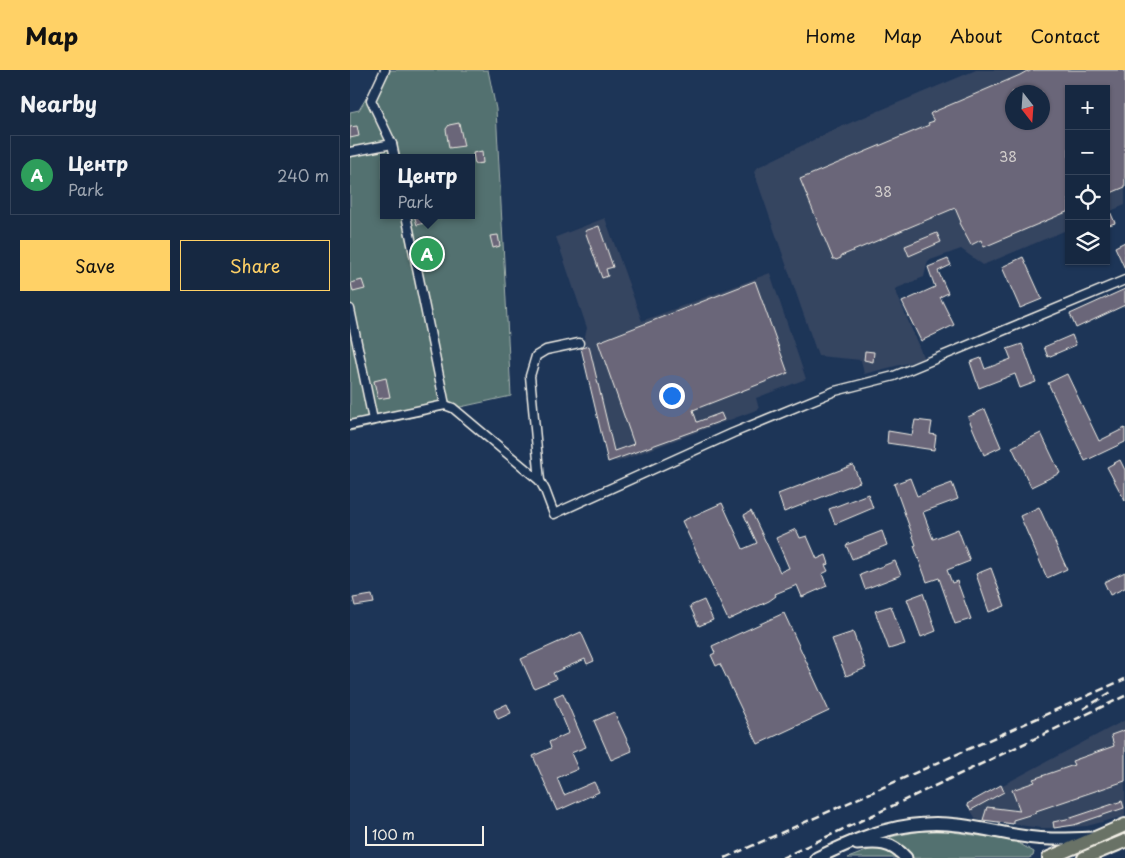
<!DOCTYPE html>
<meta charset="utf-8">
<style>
body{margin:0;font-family:"Playpen Sans",sans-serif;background:#23344c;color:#f1f3f6}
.controls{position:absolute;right:15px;top:15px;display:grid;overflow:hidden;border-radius:0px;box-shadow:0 1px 4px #0004}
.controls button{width:45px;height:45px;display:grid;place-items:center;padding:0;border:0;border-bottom:1px solid #35445a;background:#162841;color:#f1f3f6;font:25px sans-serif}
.compass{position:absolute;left:655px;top:15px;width:45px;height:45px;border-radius:50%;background:#162841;box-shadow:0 1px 4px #0004;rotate:163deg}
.scale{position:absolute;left:15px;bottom:12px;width:119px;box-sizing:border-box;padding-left:5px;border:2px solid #f4f1e8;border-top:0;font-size:14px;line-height:18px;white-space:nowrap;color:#f4f1e8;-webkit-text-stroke:4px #1d3557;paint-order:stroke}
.you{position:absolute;left:321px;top:325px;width:18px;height:18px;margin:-12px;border:4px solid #fff;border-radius:50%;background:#1a73e8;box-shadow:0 0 0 8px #1a73e833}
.badge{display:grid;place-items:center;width:32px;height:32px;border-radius:50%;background:#ffd166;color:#fff;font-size:16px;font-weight:700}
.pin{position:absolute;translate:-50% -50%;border:2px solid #fff;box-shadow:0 1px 5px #0006}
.popup{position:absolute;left:30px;top:84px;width:95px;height:65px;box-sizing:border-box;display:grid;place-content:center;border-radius:0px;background:#162841;filter:drop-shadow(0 1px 4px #0005);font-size:16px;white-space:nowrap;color:#9ea6b1}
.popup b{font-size:19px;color:#f1f3f6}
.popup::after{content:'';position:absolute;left:50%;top:100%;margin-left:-10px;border:10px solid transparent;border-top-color:#162841}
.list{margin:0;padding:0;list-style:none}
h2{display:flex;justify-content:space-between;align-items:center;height:65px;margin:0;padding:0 20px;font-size:21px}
h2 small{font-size:16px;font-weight:400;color:#9ea6b1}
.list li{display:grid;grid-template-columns:32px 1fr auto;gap:15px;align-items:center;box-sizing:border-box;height:80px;margin:0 10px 10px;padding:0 10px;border:1px solid #35445a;border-radius:0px}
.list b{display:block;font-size:19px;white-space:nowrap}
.list p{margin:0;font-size:16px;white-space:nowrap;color:#9ea6b1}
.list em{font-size:16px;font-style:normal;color:#9ea6b1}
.actions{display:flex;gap:10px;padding:15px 20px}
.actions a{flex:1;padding:11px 0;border:1px solid #ffd166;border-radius:0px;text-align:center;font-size:18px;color:#ffd166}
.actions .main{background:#ffd166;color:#111}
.icon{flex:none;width:28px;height:28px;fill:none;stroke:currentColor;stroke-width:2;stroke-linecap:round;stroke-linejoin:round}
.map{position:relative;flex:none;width:775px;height:788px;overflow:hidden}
header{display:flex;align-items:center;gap:30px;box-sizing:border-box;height:70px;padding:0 25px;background:#ffd166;color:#111}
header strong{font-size:24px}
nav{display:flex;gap:28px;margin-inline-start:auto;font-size:18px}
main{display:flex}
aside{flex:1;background:#162841}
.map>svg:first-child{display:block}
.built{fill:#344461;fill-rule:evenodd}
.green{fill:#527170;stroke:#a3b1ac;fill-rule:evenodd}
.building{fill:#6b6679;stroke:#f4f1e8;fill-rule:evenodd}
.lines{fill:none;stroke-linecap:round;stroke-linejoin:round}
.minor-casing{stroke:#f4f1e8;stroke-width:11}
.secondary-casing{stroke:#f4f1e8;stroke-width:15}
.trunk-casing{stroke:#f4f1e8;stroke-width:16}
.minor{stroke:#1d3557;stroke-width:8}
.secondary{stroke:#1d3557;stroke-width:11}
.trunk{stroke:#697266;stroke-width:12}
.rail{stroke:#f4f1e8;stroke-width:2.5;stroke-dasharray:8 4;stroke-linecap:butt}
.labels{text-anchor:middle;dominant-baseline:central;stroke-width:4;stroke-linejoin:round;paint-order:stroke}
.number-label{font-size:14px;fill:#d2cecc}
</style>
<header>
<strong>Map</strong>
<nav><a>Home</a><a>Map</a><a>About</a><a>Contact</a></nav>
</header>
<main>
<aside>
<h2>Nearby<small></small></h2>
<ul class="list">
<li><span class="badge" style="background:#2e9e5b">A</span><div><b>Центр</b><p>Park</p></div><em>240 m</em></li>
</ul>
<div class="actions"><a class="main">Save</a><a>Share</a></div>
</aside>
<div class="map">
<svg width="775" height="788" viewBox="0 0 775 788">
<rect width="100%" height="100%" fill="#1d3557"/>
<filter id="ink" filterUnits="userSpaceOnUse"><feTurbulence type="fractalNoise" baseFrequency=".02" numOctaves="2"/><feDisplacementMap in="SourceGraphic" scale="10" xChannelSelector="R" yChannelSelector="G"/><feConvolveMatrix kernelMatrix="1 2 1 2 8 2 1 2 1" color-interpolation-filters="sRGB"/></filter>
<g filter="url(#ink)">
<g class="built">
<path d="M626 0H775V135L756 143V19H719V159L633 195 611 179 578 191 574 207 545 219 574 289 514 304 511 290 468 286 404 102 408 97 488 58ZM662 22H692V52H662Z"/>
<polygon points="255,148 292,251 420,203 456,309 406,328 409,339 267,392 257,388 234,270 237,258 206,167"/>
<polygon points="775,650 775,746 737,756 704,758 691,758 626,749 617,734"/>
</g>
<g class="green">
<path d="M33 0H138L146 39 161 326 0 361V42L9 40ZM33 88H121V145H33Z"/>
<polygon points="571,761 596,761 665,771 684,782 683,786 679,788 563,788 552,775 540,767"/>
<path d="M524 778C533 778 540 780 546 788H498Z"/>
</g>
<g class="building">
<path d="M682 0H775V117L756 125V19H719V141L634 177 631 170 621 175 609 153 611 152 605 138 491 186V188L486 190 485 189H483L450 109 579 55 578 53 584 51 580 44 581 43 670 5 677 1 678 2ZM662 22H692V52H662Z"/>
<polygon points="109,53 114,76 99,78 96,59 99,55"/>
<polygon points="7,56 9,66 0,68 0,57"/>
<polygon points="132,81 133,93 125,94 123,83"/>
<polygon points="756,132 765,153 756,156"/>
<polygon points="64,145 76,145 78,152 67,155"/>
<polygon points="249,156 263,197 256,199 258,206 252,208 235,161"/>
<polygon points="587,163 591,172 559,186 555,176"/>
<polygon points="148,165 150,176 143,178 140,166"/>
<polygon points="775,172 775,199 765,177"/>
<polygon points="84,184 87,193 76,196 73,187"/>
<polygon points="673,187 692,229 670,238 652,197"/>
<polygon points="598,189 601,195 588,201 598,223 590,227 604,255 571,271 552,232 585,217 578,197"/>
<polygon points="12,210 15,219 3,222 1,213"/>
<polygon points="405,211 438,303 343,340 347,352 371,343 374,350 258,392 231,278 239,276 264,381 284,374 248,272"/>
<polygon points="775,219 775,235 726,258 720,244"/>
<polygon points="722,265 726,275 698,287 694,277"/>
<polygon points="672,274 686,312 670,318 665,304 629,318 620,292 631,288 635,299 661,289 657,279"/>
<polygon points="515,281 524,282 523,292 514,290"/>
<polygon points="717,304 749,371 775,358 775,372 735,391 698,313"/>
<polygon points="36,308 40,327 28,329 24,311"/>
<polygon points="635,339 651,377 634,385 618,347"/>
<polygon points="565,350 582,352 580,364 586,365 584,380 537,373 538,361 562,365"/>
<polygon points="691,363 710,403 681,417 662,377"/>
<polygon points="770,390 775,400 775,431 757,397"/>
<polygon points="503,395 510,412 434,442 428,424"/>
<polygon points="560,408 567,426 602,413 608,429 573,442 583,469 608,459 620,491 597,500 602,513 607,511 621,549 605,554 589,508 577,512 564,476 566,475 544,414"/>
<polygon points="518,424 523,438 485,454 479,439"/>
<polygon points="372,433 393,479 407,473 394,445 401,441 430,502 439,498 426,468 446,459 450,468 457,466 467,489 476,485 479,494 475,495 478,501 472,504 477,516 452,527 447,515 425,524 426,526 419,531 378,550 332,451"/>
<polygon points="689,437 717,499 697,508 670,446"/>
<polygon points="532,461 537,475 502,489 496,475"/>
<polygon points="545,491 551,505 515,519 510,505"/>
<polygon points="641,498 655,536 639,542 626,504"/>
<polygon points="775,502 775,518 760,525 754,512"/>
<polygon points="573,523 586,561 571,567 557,529"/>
<polygon points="22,525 24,533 5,536 3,528"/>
<polygon points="354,530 363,550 349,556 340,536"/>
<polygon points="541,536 555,574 539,579 525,541"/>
<polygon points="434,543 479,641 408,674 370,594 366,596 361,585 365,583 362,576"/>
<polygon points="231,562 244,591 237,594 235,589 203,603 206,609 184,618 171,589"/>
<polygon points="503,562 516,598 496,606 482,569"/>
<polygon points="213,623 236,677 221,683 228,699 207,708 214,725 244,712 249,722 207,741 183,686 201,678 199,672 219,663 204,627"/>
<polygon points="157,634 161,643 148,649 144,640"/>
<polygon points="264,642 282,681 261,690 244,651"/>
<polygon points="775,660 775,711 686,741 686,743 663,750 663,754 633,750 637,737 670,741 662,720 685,712 683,709 724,695 722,691 764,676 761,665"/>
<polygon points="651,715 654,722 621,740 617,734"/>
<polygon points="772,731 774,738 724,755 704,758 703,752 721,748"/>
</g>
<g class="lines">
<defs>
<g id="minor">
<polyline points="35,0 21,30 42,74 45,88"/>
<polyline points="0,82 42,74"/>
<polyline points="56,145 95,335"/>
<polyline points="0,239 23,350"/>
<polyline points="0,355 95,335 103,338 190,411 195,420 204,444 383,363 485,321 544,306 775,210"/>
<polyline points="190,411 180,306 186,286 196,280 229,273"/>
</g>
<g id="secondary">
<path d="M507 774C527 772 541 771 556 788"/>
<path d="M467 788C502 771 536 756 575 754 610 751 650 764 685 768 704 770 723 769 742 768"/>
</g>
<g id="trunk">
<polyline points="699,788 775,755"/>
<polyline points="734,788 775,771"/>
</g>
</defs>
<use href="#minor" class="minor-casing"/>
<use href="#secondary" class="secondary-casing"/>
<use href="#trunk" class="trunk-casing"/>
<use href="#minor" class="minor"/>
<use href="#secondary" class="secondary"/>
<use href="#trunk" class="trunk"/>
<g class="rail">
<polyline points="733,639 763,621"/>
<polyline points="375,788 775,609"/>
<polyline points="432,788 775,626"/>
</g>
</g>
</g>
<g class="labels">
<g class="number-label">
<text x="658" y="86">38</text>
<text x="533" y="121">38</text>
</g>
</g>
</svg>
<div class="controls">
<button>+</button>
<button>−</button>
<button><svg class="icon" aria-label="locate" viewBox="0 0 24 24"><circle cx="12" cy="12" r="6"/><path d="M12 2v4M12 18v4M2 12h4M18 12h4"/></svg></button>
<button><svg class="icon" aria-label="layers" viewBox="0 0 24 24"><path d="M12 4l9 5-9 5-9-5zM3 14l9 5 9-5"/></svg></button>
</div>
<svg class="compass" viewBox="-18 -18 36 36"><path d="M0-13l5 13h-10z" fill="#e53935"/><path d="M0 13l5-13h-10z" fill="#9ea6b1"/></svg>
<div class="scale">100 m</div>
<div class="you"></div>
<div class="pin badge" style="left:77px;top:184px;background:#2e9e5b">A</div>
<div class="popup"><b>Центр</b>Park</div>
</div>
</main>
